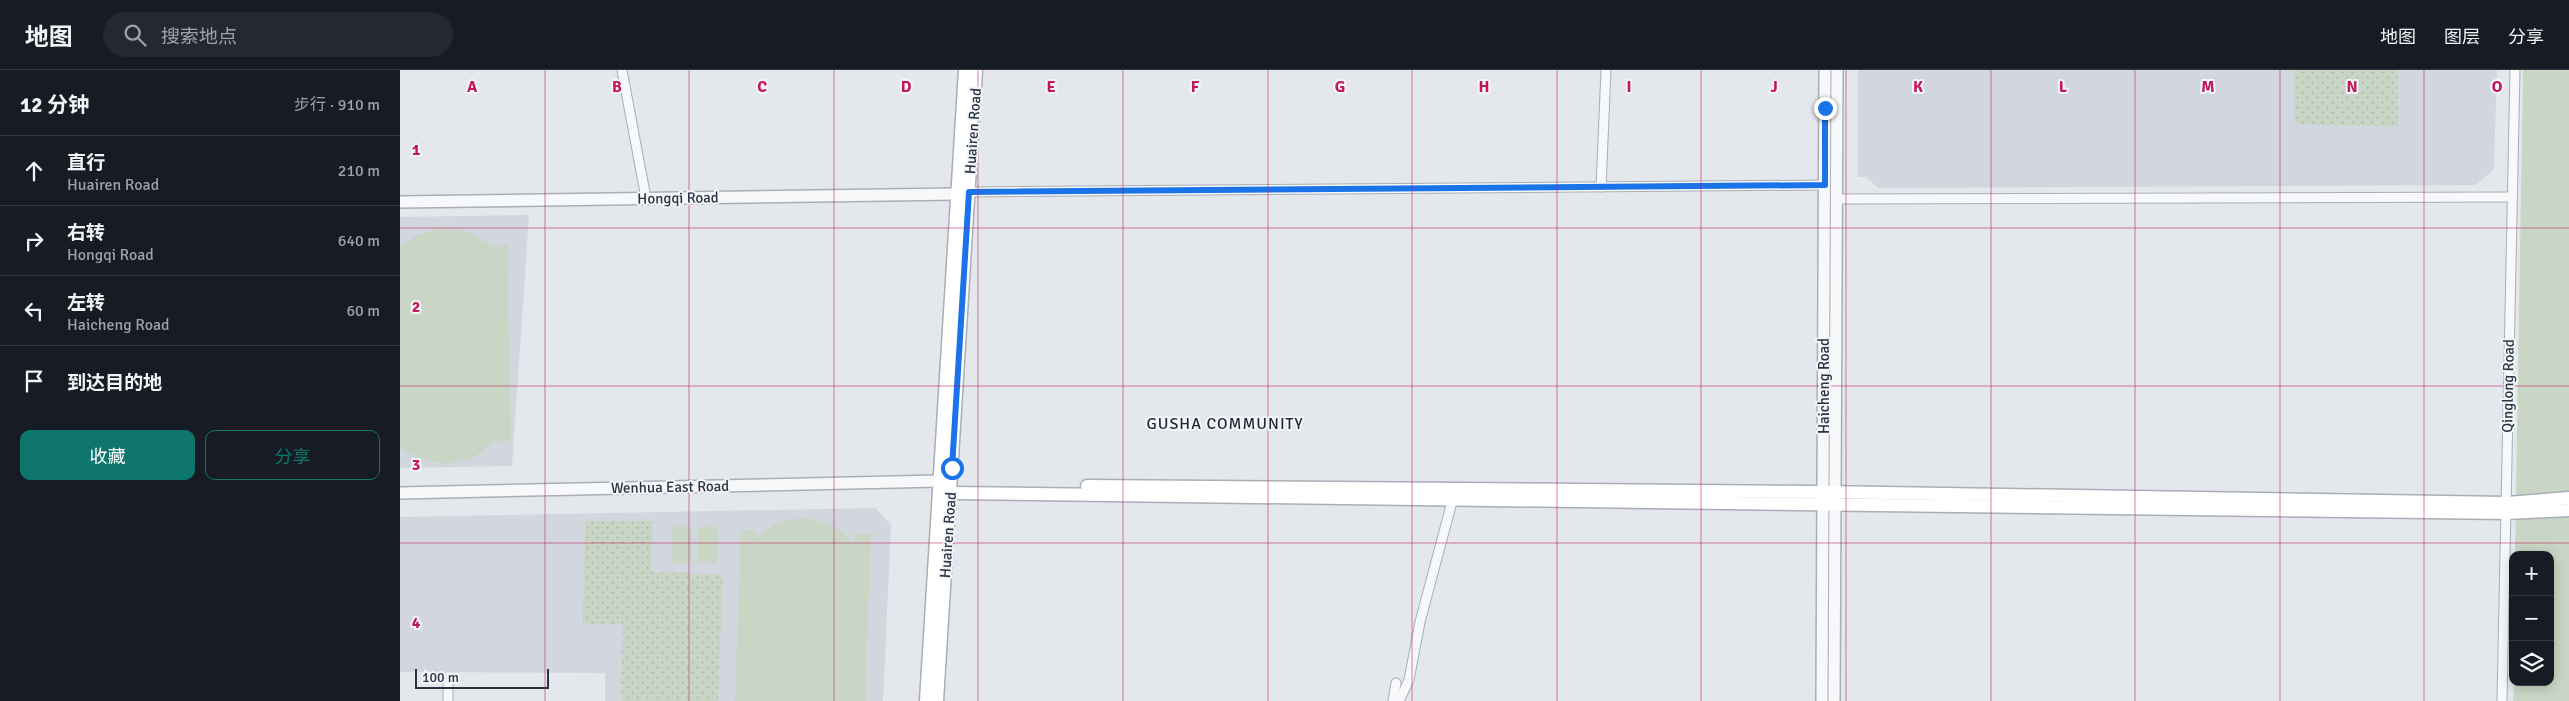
<!DOCTYPE html>
<html lang="zh">
<meta charset="utf-8">
<style>
body{margin:0;font-family:Signika,"Noto Sans SC",sans-serif;background:#242831;color:#f1f3f6}
.controls{position:absolute;right:15px;bottom:15px;display:grid;overflow:hidden;border-radius:10px;box-shadow:0 2px 12px #0003}
.controls button{width:45px;height:45px;display:grid;place-items:center;padding:0;border:0;border-bottom:1px solid #363941;background:#171b24;color:#f1f3f6;font:25px sans-serif}
.scale{position:absolute;left:15px;bottom:12px;width:134px;box-sizing:border-box;padding-left:5px;border:2px solid #2b3445;border-top:0;font-size:14px;line-height:18px;white-space:nowrap;color:#2b3445;-webkit-text-stroke:4px #f4f6f9;paint-order:stroke}
.stop{position:absolute;width:15px;height:15px;margin:-11px;border:4px solid #1a73e8;border-radius:50%;background:#fff}
.stop.end{background:#1a73e8;border-color:#fff;box-shadow:0 1px 5px #0008}
.list{margin:0;padding:0;list-style:none}
h2{display:flex;justify-content:space-between;align-items:center;height:65px;margin:0;padding:0 20px;font-size:21px}
h2 small{font-size:16px;font-weight:400;color:#9ea1a6}
.list li{display:grid;grid-template-columns:32px 1fr auto;gap:15px;align-items:center;box-sizing:border-box;height:70px;padding:0 20px;border-top:1px solid #363941}
.list b{display:block;font-size:19px;white-space:nowrap}
.list p{margin:0;font-size:16px;white-space:nowrap;color:#9ea1a6}
.list em{font-size:16px;font-style:normal;color:#9ea1a6}
.actions{display:flex;gap:10px;padding:15px 20px}
.actions a{flex:1;padding:11px 0;border:1px solid #0f766e;border-radius:10px;text-align:center;font-size:18px;color:#0f766e}
.actions .main{background:#0f766e;color:#fff}
.icon{flex:none;width:28px;height:28px;fill:none;stroke:currentColor;stroke-width:2;stroke-linecap:round;stroke-linejoin:round}
.map{position:relative;flex:none;width:2169px;height:631px;overflow:hidden}
header{display:flex;align-items:center;gap:30px;box-sizing:border-box;height:70px;padding:0 25px;background:#171b24;border-bottom:1px solid #363941}
header strong{font-size:24px}
nav{display:flex;gap:28px;margin-inline-start:auto;font-size:18px}
.search{width:350px;height:45px;background:#242831;display:flex;align-items:center;gap:12px;box-sizing:border-box;padding:0 18px;border-radius:28px;color:#9ea1a6;font-size:19px}
main{display:flex}
aside{flex:1;background:#171b24}
.map>svg:first-child{display:block}
.built{fill:#d2d6de}
.grass{fill:url(#grass-dots)}
.park{fill:#c9d6c5}
.lines{fill:none;stroke-linecap:round;stroke-linejoin:round}
.minor-casing{stroke:#a9aeb7;stroke-width:11}
.tertiary-casing{stroke:#a9aeb7;stroke-width:14}
.secondary-casing{stroke:#a9aeb7;stroke-width:15}
.minor{stroke:#f7f8fa;stroke-width:9}
.tertiary{stroke:#f7f8fa;stroke-width:11}
.secondary{stroke:#fff;stroke-width:12}
.route{stroke:#1a73e8;stroke-width:6}
.grid{fill:none;stroke:#c2185b;stroke-width:1;stroke-opacity:0.55}
.labels{text-anchor:middle;dominant-baseline:central;stroke-width:4;stroke-linejoin:round;paint-order:stroke}
.street-label{font-size:15px;fill:#2b3445;stroke:#f4f6f9}
.neighbourhood-label{font-size:16px;letter-spacing:1px;fill:#1d2536;stroke:#f4f6f9}
.grid-label{font-size:16px;text-anchor:middle;font-weight:bold;fill:#c2185b;stroke:#f4f6f9;stroke-width:4;stroke-linejoin:round;paint-order:stroke}
</style>
<header>
<strong>地图</strong>
<div class="search"><svg class="icon" aria-label="search" viewBox="0 0 24 24"><circle cx="10" cy="10" r="6"/><path d="M15 15l6 6"/></svg>搜索地点</div>
<nav><a>地图</a><a>图层</a><a>分享</a></nav>
</header>
<main>
<aside>
<h2>12 分钟<small>步行 · 910 m</small></h2>
<ul class="list">
<li><svg class="icon" aria-label="ahead" viewBox="0 0 24 24"><path d="M12 20V5M6 11l6-6 6 6"/></svg><div><b>直行</b><p>Huairen Road</p></div><em>210 m</em></li>
<li><svg class="icon" aria-label="right" viewBox="0 0 24 24"><path d="M7 20v-9h11M14 6l5 5-5 5"/></svg><div><b>右转</b><p>Hongqi Road</p></div><em>640 m</em></li>
<li><svg class="icon" aria-label="left" viewBox="0 0 24 24"><path d="M17 20v-9H6M10 6l-5 5 5 5"/></svg><div><b>左转</b><p>Haicheng Road</p></div><em>60 m</em></li>
<li><svg class="icon" aria-label="arrive" viewBox="0 0 24 24"><path d="M6 21V4h12l-3 4 3 4H6"/></svg><div><b>到达目的地</b></div></li>
</ul>
<div class="actions"><a class="main">收藏</a><a>分享</a></div>
</aside>
<div class="map">
<svg width="2169" height="631" viewBox="0 0 2169 631">
<defs>
<pattern id="grass-dots" width="8" height="8" patternUnits="userSpaceOnUse" patternTransform="scale(1.25)"><rect width="8" height="8" fill="#c9d6c5"/><path d="M2 2h.1M6 6h.1" fill="none" stroke="#adb8ab" stroke-width="1.8" stroke-linecap="round"/></pattern>
</defs>
<rect width="100%" height="100%" fill="#e4e7ec"/>
<g class="built">
<polygon points="1458,0 2097,0 2094,95 2093,100 2076,115 1478,118 1466,107 1458,107"/>
<polygon points="129,145 112,396 0,398 0,147"/>
<polygon points="476,438 491,455 483,631 205,631 205,603 0,602 0,447"/>
</g>
<g class="grass">
<polygon points="1896,0 1998,0 1998,57 1895,54 1894,4"/>
<polygon points="185,451 252,451 251,502 323,504 318,631 221,631 223,554 183,554"/>
</g>
<g class="park">
<polygon points="2123,0 2169,0 2169,631 2113,631 2114,612 2150,612 2150,485 2115,485"/>
<path d="M42 158C62 158 78 164 93 178V175H107L111 371H94L73 388 47 394 20 390 0 378V177L17 165Z"/>
<path d="M407 448 434 456 455 473V464H471L465 631H335L341 460H356V469C370 455 386 448 407 448Z"/>
<polygon points="272,457 292,457 291,493 272,493"/>
<rect x="298" y="457" width="19" height="36"/>
</g>
<g class="lines">
<defs>
<g id="minor">
<polyline points="222,0 246,128"/>
<polyline points="1201,117 1206,0"/>
<polyline points="569,122 1425,115"/>
<polyline points="1436,129 2111,127"/>
<polyline points="48,613 48,631"/>
<polyline points="993,631 996,613"/>
<polyline points="999,631 1009,610 1020,552 1053,428"/>
<polyline points="2102,631 2115,0"/>
</g>
<g id="tertiary">
<polyline points="0,132 557,124"/>
<polyline points="0,423 539,411"/>
<polyline points="1422,631 1425,0"/>
<polyline points="1434,631 1437,0"/>
</g>
<g id="secondary">
<polyline points="687,416 1424,422 2107,433 2169,428"/>
<polyline points="550,423 2107,443 2169,440"/>
<polyline points="526,631 565,0"/>
<polyline points="537,631 576,0"/>
</g>
</defs>
<use href="#minor" class="minor-casing"/>
<use href="#tertiary" class="tertiary-casing"/>
<use href="#secondary" class="secondary-casing"/>
<use href="#minor" class="minor"/>
<use href="#tertiary" class="tertiary"/>
<use href="#secondary" class="secondary"/>
</g>
<g class="lines">
<polyline class="route" points="552,398 569,122 1425,115 1425,38"/>
</g>
<path class="grid" d="M145 0V631M289 0V631M434 0V631M578 0V631M723 0V631M868 0V631M1012 0V631M1157 0V631M1301 0V631M1446 0V631M1591 0V631M1735 0V631M1880 0V631M2024 0V631M0 158H2169M0 316H2169M0 473H2169"/>
<g class="labels">
<g class="street-label">
<text transform="translate(573 61) rotate(-86)">Huairen Road</text>
<text transform="translate(278 128) rotate(-1)">Hongqi Road</text>
<text transform="translate(1424 316) rotate(-90)">Haicheng Road</text>
<text transform="translate(2108 316) rotate(-89)">Qinglong Road</text>
<text transform="translate(270 417) rotate(-1)">Wenhua East Road</text>
<text transform="translate(548 465) rotate(-86)">Huairen Road</text>
</g>
<g class="neighbourhood-label">
<text x="825" y="354">GUSHA COMMUNITY</text>
</g>
</g>
<g class="grid-label">
<text x="72" y="22">A</text>
<text x="217" y="22">B</text>
<text x="362" y="22">C</text>
<text x="506" y="22">D</text>
<text x="651" y="22">E</text>
<text x="795" y="22">F</text>
<text x="940" y="22">G</text>
<text x="1084" y="22">H</text>
<text x="1229" y="22">I</text>
<text x="1374" y="22">J</text>
<text x="1518" y="22">K</text>
<text x="1663" y="22">L</text>
<text x="1808" y="22">M</text>
<text x="1952" y="22">N</text>
<text x="2097" y="22">O</text>
<text x="16" y="85">1</text>
<text x="16" y="242">2</text>
<text x="16" y="400">3</text>
<text x="16" y="558">4</text>
</g>
</svg>
<div class="controls">
<button>+</button>
<button>−</button>
<button><svg class="icon" aria-label="layers" viewBox="0 0 24 24"><path d="M12 4l9 5-9 5-9-5zM3 14l9 5 9-5"/></svg></button>
</div>
<div class="scale">100 m</div>
<div class="stop" style="left:552px;top:398px"></div>
<div class="stop end" style="left:1425px;top:38px"></div>
</div>
</main>
